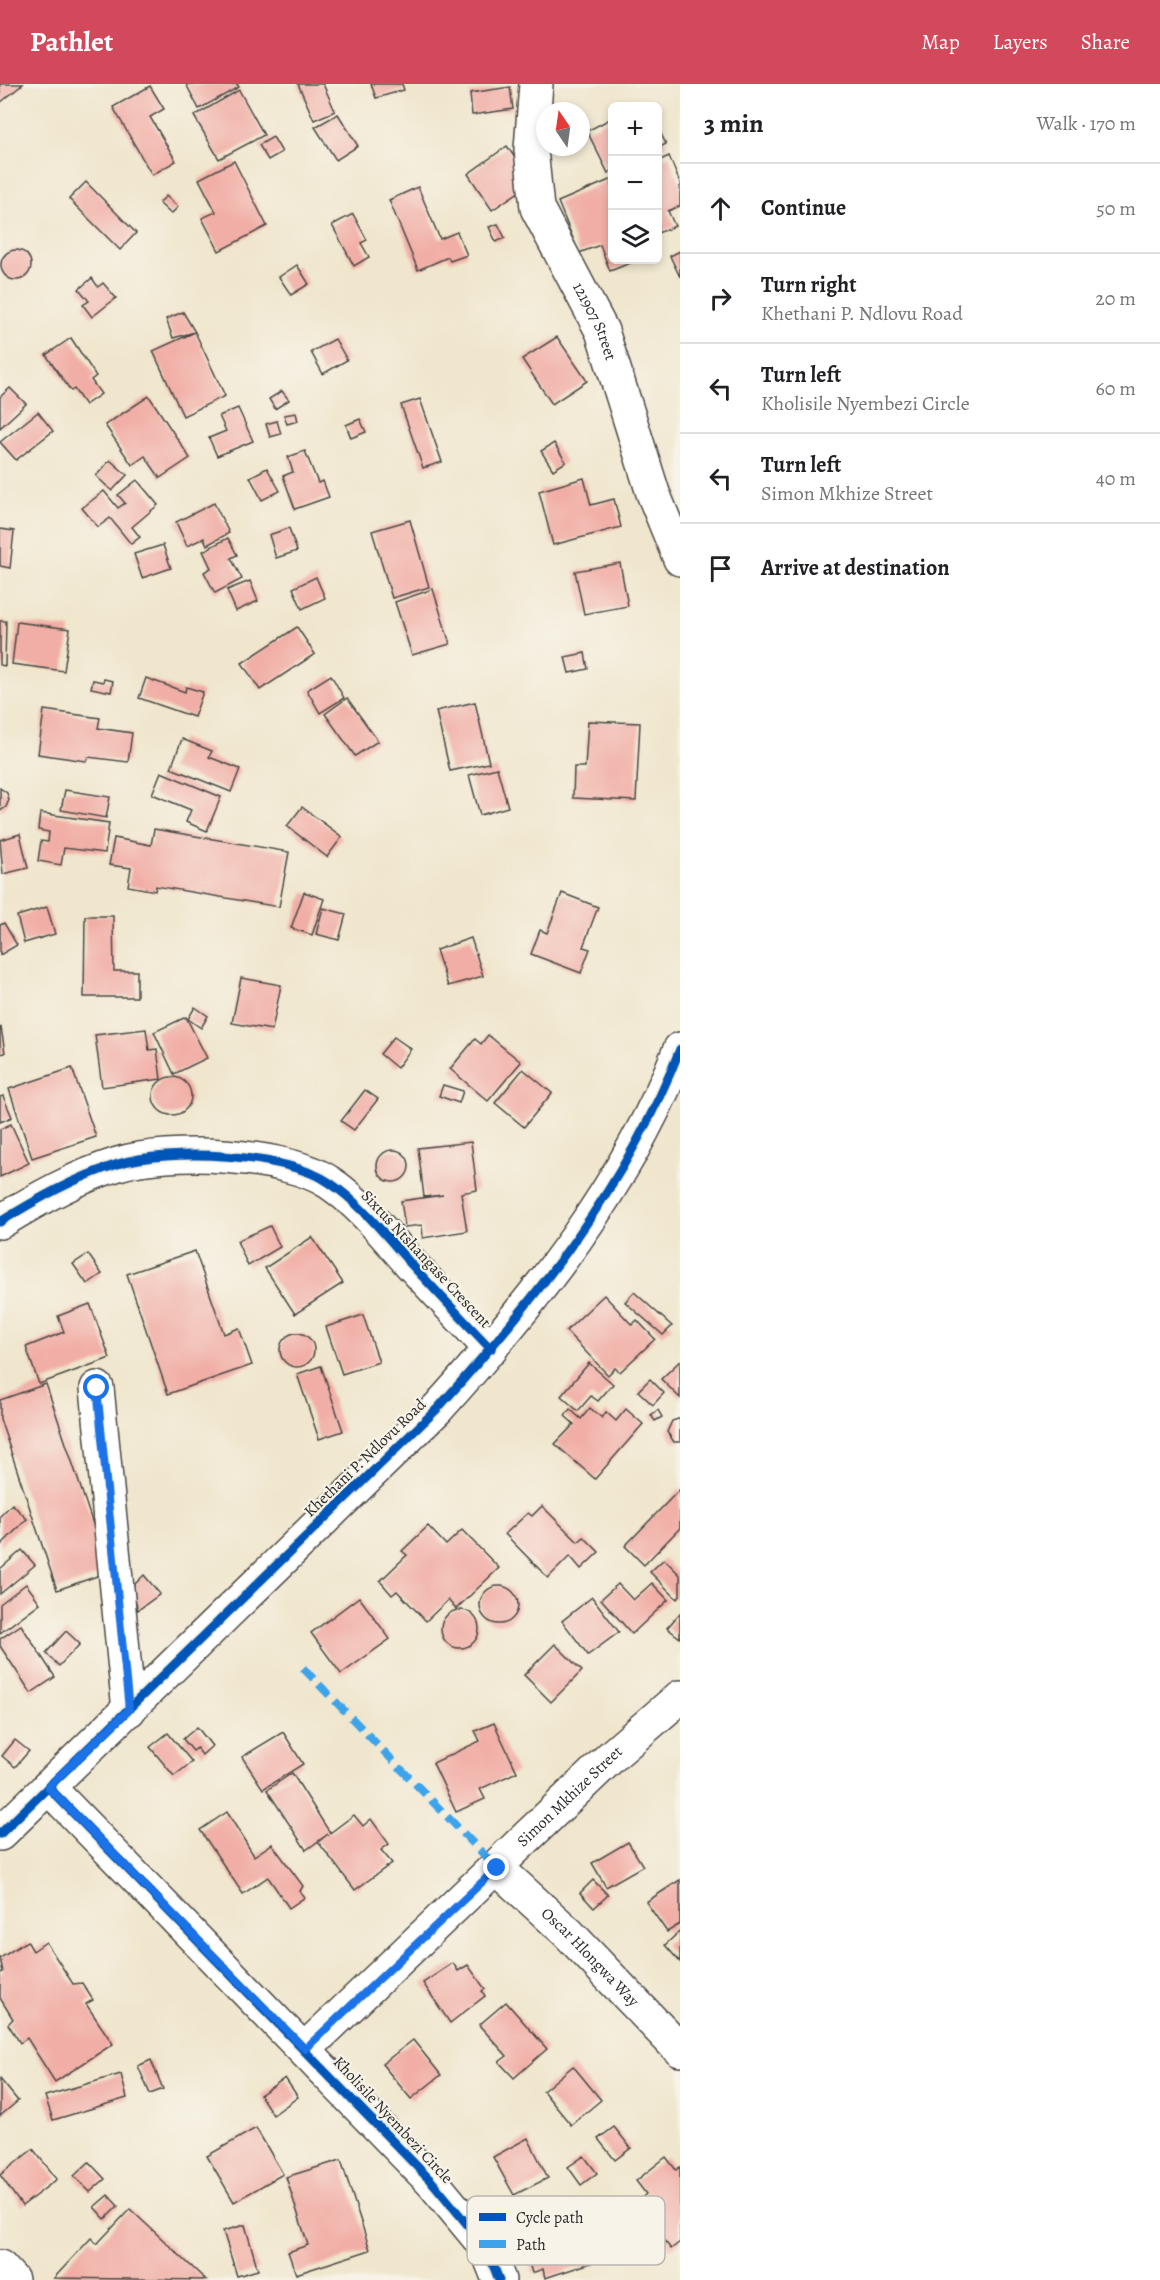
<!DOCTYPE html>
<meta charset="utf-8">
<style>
body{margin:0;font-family:Alegreya,serif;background:#f2f2f2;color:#202124}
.controls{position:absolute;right:18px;top:18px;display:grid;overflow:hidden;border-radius:9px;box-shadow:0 3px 9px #0003}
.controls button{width:54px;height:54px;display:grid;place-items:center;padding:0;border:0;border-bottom:2px solid #e0e0e0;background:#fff;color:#202124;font:30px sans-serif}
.compass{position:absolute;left:536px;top:18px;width:54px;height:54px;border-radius:50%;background:#fff;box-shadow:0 3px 9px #0003;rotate:347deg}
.stop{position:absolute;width:18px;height:18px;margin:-14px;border:4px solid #1a73e8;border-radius:50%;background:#fff}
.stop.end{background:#1a73e8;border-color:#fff;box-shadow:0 2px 6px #0008}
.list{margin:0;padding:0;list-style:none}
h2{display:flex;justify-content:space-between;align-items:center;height:78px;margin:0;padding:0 24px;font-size:26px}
h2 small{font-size:20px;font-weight:400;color:#757577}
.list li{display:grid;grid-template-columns:39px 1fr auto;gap:18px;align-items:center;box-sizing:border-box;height:90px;padding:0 24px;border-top:2px solid #e0e0e0}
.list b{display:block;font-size:22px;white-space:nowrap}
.list p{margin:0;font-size:20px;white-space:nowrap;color:#757577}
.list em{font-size:20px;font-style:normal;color:#757577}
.icon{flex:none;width:33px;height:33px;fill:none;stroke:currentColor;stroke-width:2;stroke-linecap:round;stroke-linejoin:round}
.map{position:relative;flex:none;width:680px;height:2196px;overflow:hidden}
header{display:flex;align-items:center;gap:36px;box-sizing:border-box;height:84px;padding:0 30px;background:#d1495b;color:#fff}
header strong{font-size:28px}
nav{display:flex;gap:33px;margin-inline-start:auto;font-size:21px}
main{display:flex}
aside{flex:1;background:#fff}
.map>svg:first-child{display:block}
.building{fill:#f1aea6}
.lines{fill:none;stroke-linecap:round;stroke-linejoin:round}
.minor-casing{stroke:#494743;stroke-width:36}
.minor{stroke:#fff;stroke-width:33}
.quiet{stroke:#3ea3eb;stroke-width:8;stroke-dasharray:15 8;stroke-linecap:butt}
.cycleway-casing{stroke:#f7f3e8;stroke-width:13}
.cycleway{stroke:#0057b8;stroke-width:9}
.route{stroke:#1a73e8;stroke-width:8}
.labels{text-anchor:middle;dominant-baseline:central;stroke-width:4.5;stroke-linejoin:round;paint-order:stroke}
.street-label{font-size:16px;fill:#2b2b2b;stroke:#f7f3e8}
.key{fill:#f7f3e8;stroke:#bab7af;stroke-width:1.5}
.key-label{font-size:16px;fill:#2b2b2b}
</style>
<header>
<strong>Pathlet</strong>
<nav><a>Map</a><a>Layers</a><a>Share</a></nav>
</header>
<main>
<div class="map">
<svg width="680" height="2196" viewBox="0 0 680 2196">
<rect width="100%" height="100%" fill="#f7f3e8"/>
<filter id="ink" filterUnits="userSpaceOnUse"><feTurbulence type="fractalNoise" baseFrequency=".0167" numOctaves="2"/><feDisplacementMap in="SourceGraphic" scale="12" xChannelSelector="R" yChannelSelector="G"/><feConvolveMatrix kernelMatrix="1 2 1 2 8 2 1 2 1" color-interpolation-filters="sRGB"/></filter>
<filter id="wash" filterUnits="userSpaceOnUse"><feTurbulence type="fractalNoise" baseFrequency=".008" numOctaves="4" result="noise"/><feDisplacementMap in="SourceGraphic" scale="24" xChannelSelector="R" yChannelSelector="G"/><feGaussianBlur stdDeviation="1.35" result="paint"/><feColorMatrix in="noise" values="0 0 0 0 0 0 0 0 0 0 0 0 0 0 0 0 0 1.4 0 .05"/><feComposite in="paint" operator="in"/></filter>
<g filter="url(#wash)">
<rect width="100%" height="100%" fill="#f0e6cd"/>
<g id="blocks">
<g class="building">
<polygon points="0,0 23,0 0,19"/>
<polygon points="186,0 237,0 239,3 199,25"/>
<polygon points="298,0 323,0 335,27 314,36"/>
<polygon points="371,0 402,0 404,6 376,14"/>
<polygon points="150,2 164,25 150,33 176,77 152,91 113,23"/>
<polygon points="510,3 513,25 472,31 470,9"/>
<polygon points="239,6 264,51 219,75 194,32"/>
<polygon points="338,30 358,62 336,76 315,43"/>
<polygon points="612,34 612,86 608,89 587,47"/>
<polygon points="658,44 666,60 658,64"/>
<polygon points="273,53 282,68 268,76 259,61"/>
<polygon points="507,62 532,99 492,126 468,90"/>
<polygon points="669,72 680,99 680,122 668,127 675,142 658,149 658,77"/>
<polygon points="234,77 267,142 219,167 202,134 216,128 199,95"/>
<polygon points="612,95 612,176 638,176 610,187 600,161 579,169 558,118"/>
<polygon points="86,98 136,149 120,166 69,115"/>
<polygon points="418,103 440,155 457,148 467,171 450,177 448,173 418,186 389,116"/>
<polygon points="166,112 178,123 171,130 159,119"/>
<polygon points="353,130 367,156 361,159 369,173 354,182 332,141"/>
<polygon points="498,140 505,154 496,158 489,143"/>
<circle cx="16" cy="181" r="15"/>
<polygon points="680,167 680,193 670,172"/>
<polygon points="297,181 309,200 291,211 279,193"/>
<polygon points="92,194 98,203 103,199 116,214 92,233 83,221 89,217 79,205"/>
<polygon points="183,228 195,248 225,312 183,332 153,267 195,248 173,254 166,235"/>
<polygon points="557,253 587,297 552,320 522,275"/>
<polygon points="71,254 96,292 91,296 101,310 85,321 74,305 71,307 46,271"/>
<polygon points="335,255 347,276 323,290 311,268"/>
<polygon points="10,304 26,320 0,344 0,313"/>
<polygon points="282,307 289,316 275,325 269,315"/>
<polygon points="149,312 190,374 160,394 145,372 132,381 105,341"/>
<polygon points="420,315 442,378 423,384 401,321"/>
<polygon points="238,324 253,357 217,372 209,354 226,347 219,332"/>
<polygon points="38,328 53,347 16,376 0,358"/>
<polygon points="296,329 298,337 287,340 284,331"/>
<polygon points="360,335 366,348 351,354 346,341"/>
<polygon points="277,337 281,350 270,353 266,340"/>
<polygon points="554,359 566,378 553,386 541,367"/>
<polygon points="305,367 318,399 323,397 329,413 295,425 283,392 293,388 288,373"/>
<polygon points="110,376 127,391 112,407 96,392"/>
<polygon points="267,384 280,407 262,416 250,393"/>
<polygon points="584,394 591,421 614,415 621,443 553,461 539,407"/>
<polygon points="137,396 158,421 132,443 140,453 131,460 110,434 98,443 82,424 104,407 118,424 125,419 118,411"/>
<polygon points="214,419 229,449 207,461 204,454 187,462 176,438"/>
<polygon points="410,436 429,503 392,514 372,447"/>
<polygon points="289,444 297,467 276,474 269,451"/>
<polygon points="0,445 14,447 10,484 0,482"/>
<polygon points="228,454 237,471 231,474 242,495 215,509 204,488 211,484 203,467"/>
<polygon points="163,461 171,484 142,494 134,470"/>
<polygon points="620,479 628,522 584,530 575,487"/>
<polygon points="316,493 325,514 302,525 293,504"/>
<polygon points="250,497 258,517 236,527 227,506"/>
<polygon points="433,505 450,560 412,571 395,518"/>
<polygon points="0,537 6,537 5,582 0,581"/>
<polygon points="17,538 70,545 64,587 12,580"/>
<polygon points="297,543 315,570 260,606 242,579"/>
<polygon points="585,569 588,585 569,589 565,573"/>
<polygon points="331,591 344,614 320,629 307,606"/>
<polygon points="146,594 185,608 186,603 203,608 194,633 139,614"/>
<polygon points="104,595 113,597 111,608 91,604 93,596 103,598"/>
<polygon points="347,614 378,657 355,672 325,630"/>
<polygon points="475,618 489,679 450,687 436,627"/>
<polygon points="44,626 100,634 98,644 132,649 128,678 88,673 86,677 38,670"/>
<polygon points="588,637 640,639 636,717 573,714 574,683 585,683"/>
<polygon points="182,655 212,667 209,673 240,685 231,708 171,684"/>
<polygon points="497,684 508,723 480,731 469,691"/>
<polygon points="161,688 221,713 207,747 186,738 191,726 152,710"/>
<polygon points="0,704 7,709 9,716 6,723 0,727"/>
<polygon points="65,706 110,713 106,734 61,726"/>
<polygon points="302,723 342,753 327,773 287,742"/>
<polygon points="40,729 109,739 105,769 64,764 61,781 38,777 41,757 48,758 49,748 38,746"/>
<polygon points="154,745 289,768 279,823 156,802 155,807 128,802 131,784 109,781 114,754 151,761"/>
<polygon points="20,750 28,784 3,790 0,756"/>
<polygon points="304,808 324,815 312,851 291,844"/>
<polygon points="562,809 598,823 583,863 590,865 581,889 531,870 540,846 547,849"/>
<polygon points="47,823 55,850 24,859 17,832"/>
<polygon points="323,824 346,830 339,856 316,850"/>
<polygon points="85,832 113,832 114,887 137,887 137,913 84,913"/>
<polygon points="4,839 17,861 0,871 0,841"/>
<polygon points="471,854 483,892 448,902 436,866"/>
<polygon points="241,894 281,901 272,946 232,939"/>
<polygon points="195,923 208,932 201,944 188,935"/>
<polygon points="186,933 207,974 174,990 154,948"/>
<polygon points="1,943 5,969 0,970 0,944"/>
<polygon points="146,945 149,966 157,965 161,995 102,1003 95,951"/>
<polygon points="488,951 521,978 488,1017 450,985 475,955 481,960"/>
<polygon points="394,953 411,965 397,984 380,970"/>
<polygon points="72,984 96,1053 32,1074 9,1005"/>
<polygon points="523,985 552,1009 524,1043 495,1019"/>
<circle cx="172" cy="1012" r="19"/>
<polygon points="443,1001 463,1007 459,1019 439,1012"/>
<polygon points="365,1006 378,1015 354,1046 341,1037"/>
<polygon points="3,1012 12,1033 0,1038 0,1013"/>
<polygon points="11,1040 29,1079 0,1093 0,1045"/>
<polygon points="471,1058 477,1106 461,1109 467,1147 423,1154 422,1141 405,1143 401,1117 443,1111 424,1113 418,1064"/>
<circle cx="393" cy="1082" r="16"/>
<polygon points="270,1142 280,1163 248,1182 237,1157"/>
<polygon points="312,1153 343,1199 295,1230 265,1184"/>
<polygon points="195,1167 224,1250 239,1244 252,1281 168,1310 127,1190"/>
<polygon points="88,1170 102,1190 87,1200 73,1180"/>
<polygon points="634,1208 672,1242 663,1251 625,1218"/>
<polygon points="604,1211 632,1241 637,1236 655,1255 620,1288 615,1284 608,1291 566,1247"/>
<polygon points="90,1220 110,1274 39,1300 26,1263 64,1248 58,1232"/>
<polygon points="363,1231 379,1278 342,1290 326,1243"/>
<circle cx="297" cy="1266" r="17"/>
<polygon points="680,1277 680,1314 661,1295"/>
<polygon points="589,1279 613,1300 598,1317 591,1312 578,1327 561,1312"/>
<polygon points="321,1282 343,1347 319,1355 297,1290"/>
<polygon points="650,1295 664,1309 653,1321 638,1307"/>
<polygon points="46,1300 109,1488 57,1506 0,1335 0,1316"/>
<polygon points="590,1324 602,1334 606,1328 616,1337 626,1325 643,1340 595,1395 555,1360 574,1340 565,1332 570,1325 581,1335"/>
<polygon points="658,1326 662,1333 655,1337 651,1331"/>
<polygon points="678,1335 680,1335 680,1358 674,1358 667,1348 672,1337"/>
<polygon points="680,1405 680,1444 644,1481 625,1462"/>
<polygon points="12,1420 27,1435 0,1462 0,1432"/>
<polygon points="542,1422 578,1458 584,1453 599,1468 581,1485 570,1472 548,1494 505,1450 528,1429 532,1432"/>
<polygon points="428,1442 446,1461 462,1446 499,1484 456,1525 448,1516 426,1537 397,1507 392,1511 380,1497 407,1471 402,1467"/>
<polygon points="22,1466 35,1481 0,1510 0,1485"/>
<polygon points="664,1475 680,1491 680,1512 677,1515 650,1488"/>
<polygon points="144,1491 160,1510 138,1526 131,1504"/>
<polygon points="652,1499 668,1516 632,1550 601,1515 618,1500 633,1516"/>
<polygon points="26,1500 40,1519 0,1549 0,1520"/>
<circle cx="499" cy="1521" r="19"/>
<polygon points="359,1513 390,1555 341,1590 311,1549"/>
<polygon points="592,1513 619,1548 588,1571 562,1537"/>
<circle cx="460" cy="1545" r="19"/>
<polygon points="680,1529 680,1554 667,1544"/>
<polygon points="21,1541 55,1593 31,1609 0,1562 0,1555"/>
<polygon points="66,1547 80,1560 59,1582 46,1569"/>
<polygon points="555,1560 582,1587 551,1618 524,1591"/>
<polygon points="494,1639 517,1688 480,1705 485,1715 456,1728 433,1679 480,1657 475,1647"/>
<polygon points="197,1643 212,1662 202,1671 197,1664 193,1667 183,1655"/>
<polygon points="283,1648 303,1680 263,1705 242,1673"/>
<polygon points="168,1649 192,1678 174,1692 150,1663"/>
<polygon points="15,1656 29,1667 15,1683 2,1672"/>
<polygon points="292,1689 330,1749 354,1731 363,1742 371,1735 389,1760 381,1766 392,1779 355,1806 318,1758 328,1750 306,1766 267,1706"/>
<polygon points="227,1728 254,1772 272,1760 303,1802 300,1807 305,1813 289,1824 268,1793 243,1810 200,1746"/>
<polygon points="628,1758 643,1782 606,1803 592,1779"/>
<polygon points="593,1796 608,1811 594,1824 580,1809"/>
<polygon points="680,1796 680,1840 667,1848 646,1818"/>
<polygon points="680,1847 680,1878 665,1861"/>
<polygon points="27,1857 33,1867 46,1858 73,1900 82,1899 93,1916 86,1920 113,1960 55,1998 27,1954 20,1959 8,1940 13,1935 0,1914 0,1889 3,1888 0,1874"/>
<polygon points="453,1879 458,1887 468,1881 485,1905 482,1907 485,1912 450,1939 423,1899"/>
<polygon points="506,1918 547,1965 514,1994 499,1978 507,1972 479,1941"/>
<polygon points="413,1956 441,1991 411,2015 382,1980"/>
<polygon points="151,1976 163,2005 150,2010 138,1982"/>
<polygon points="573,1982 601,2016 571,2041 543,2007"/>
<polygon points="121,1990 127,2014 53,2036 45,2012"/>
<polygon points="285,1994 298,2013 273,2031 260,2011"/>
<polygon points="0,1995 18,2017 0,2032"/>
<polygon points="614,2043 631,2064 615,2076 598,2055"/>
<polygon points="256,2044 283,2090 234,2118 207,2072"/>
<polygon points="528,2054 548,2094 514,2111 493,2073"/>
<polygon points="33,2065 57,2095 22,2122 0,2091"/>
<polygon points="584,2072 597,2089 581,2101 568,2083"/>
<polygon points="666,2073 676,2086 680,2083 680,2158 671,2165 635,2120 646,2110 636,2097"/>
<polygon points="341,2076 370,2166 296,2190 288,2168 308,2161 286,2093"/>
<polygon points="89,2078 105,2095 90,2108 74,2092"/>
<polygon points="108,2111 118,2122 105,2135 94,2123"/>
<polygon points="572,2118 591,2179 545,2194 543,2185 532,2189 525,2165 535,2162 526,2132"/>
<polygon points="130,2125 206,2196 54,2194 91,2154 97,2160"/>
<polygon points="245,2141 258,2186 237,2192 223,2147"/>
</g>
</g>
</g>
<g filter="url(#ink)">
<use href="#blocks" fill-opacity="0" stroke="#494743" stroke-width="1.5"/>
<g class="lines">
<defs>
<g id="minor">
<path id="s1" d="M536 0 531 65 537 124 602 247 653 409 680 475"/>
<path d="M0 1138C37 1115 76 1093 118 1080 168 1064 287 1069 330 1099 361 1120 385 1151 410 1179 437 1208 464 1237 491 1265"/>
<polyline points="97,1304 129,1626"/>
<polyline points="48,1703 433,2099 486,2163 499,2196"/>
<path d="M0 1750 438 1324C535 1216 627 1102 680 965"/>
<path id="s2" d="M497 1784 568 1849 680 1966"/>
<path id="s3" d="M305 1965 613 1671 680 1613"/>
<polyline points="0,2183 12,2196"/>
</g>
</defs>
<use href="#minor" class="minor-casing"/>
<use href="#minor" class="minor"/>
<polyline class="quiet" points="303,1584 497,1784"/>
<defs>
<g id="cycleway">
<path d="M0 1138C37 1115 76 1093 118 1080 168 1064 287 1069 330 1099 361 1120 385 1151 410 1179 437 1208 464 1237 491 1265"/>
<polyline points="48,1703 433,2099 486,2163 499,2196"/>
<path d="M0 1750 438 1324C535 1216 627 1102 680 965"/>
</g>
</defs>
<use href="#cycleway" class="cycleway-casing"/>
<use href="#cycleway" class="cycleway"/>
</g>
</g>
<g class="lines" filter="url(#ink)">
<polyline class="route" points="97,1304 129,1626 48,1703 305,1965 497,1784"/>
</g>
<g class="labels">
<g class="street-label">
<text stroke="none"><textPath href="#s1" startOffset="252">121907 Street</textPath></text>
<text transform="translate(426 1175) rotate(47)">Sixtus Ntshangase Crescent</text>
<text transform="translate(365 1374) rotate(-44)">Khethani P. Ndlovu Road</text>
<text stroke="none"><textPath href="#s3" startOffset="366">Simon Mkhize Street</textPath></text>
<text stroke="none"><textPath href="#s2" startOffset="129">Oscar Hlongwa Way</textPath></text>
<text transform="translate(393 2036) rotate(47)">Kholisile Nyembezi Circle</text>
</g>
</g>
<rect x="467" y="2112" width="198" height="69" rx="9" class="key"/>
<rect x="479" y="2129" width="27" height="8" fill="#0057b8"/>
<rect x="479" y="2156" width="27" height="8" fill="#3ea3eb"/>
<g class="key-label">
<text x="516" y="2139">Cycle path</text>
<text x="516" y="2166">Path</text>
</g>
</svg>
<div class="controls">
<button>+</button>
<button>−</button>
<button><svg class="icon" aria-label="layers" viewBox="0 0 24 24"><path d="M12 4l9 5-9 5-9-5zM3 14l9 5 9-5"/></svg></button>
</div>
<svg class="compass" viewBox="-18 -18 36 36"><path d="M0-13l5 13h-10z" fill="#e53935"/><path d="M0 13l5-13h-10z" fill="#757577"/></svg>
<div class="stop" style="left:97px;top:1304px"></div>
<div class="stop end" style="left:497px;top:1784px"></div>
</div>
<aside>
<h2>3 min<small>Walk · 170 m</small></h2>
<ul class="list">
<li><svg class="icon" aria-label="ahead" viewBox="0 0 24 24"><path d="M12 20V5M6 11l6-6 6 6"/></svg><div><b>Continue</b></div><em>50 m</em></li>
<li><svg class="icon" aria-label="right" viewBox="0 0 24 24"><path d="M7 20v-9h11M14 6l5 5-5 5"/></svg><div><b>Turn right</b><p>Khethani P. Ndlovu Road</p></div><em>20 m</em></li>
<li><svg class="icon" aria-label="left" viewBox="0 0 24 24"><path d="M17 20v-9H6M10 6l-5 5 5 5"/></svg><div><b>Turn left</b><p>Kholisile Nyembezi Circle</p></div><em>60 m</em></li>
<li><svg class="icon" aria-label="left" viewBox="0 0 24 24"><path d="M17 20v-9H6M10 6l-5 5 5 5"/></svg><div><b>Turn left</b><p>Simon Mkhize Street</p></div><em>40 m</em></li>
<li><svg class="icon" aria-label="arrive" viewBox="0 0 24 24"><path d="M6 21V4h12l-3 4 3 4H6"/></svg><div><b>Arrive at destination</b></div></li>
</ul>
</aside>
</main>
